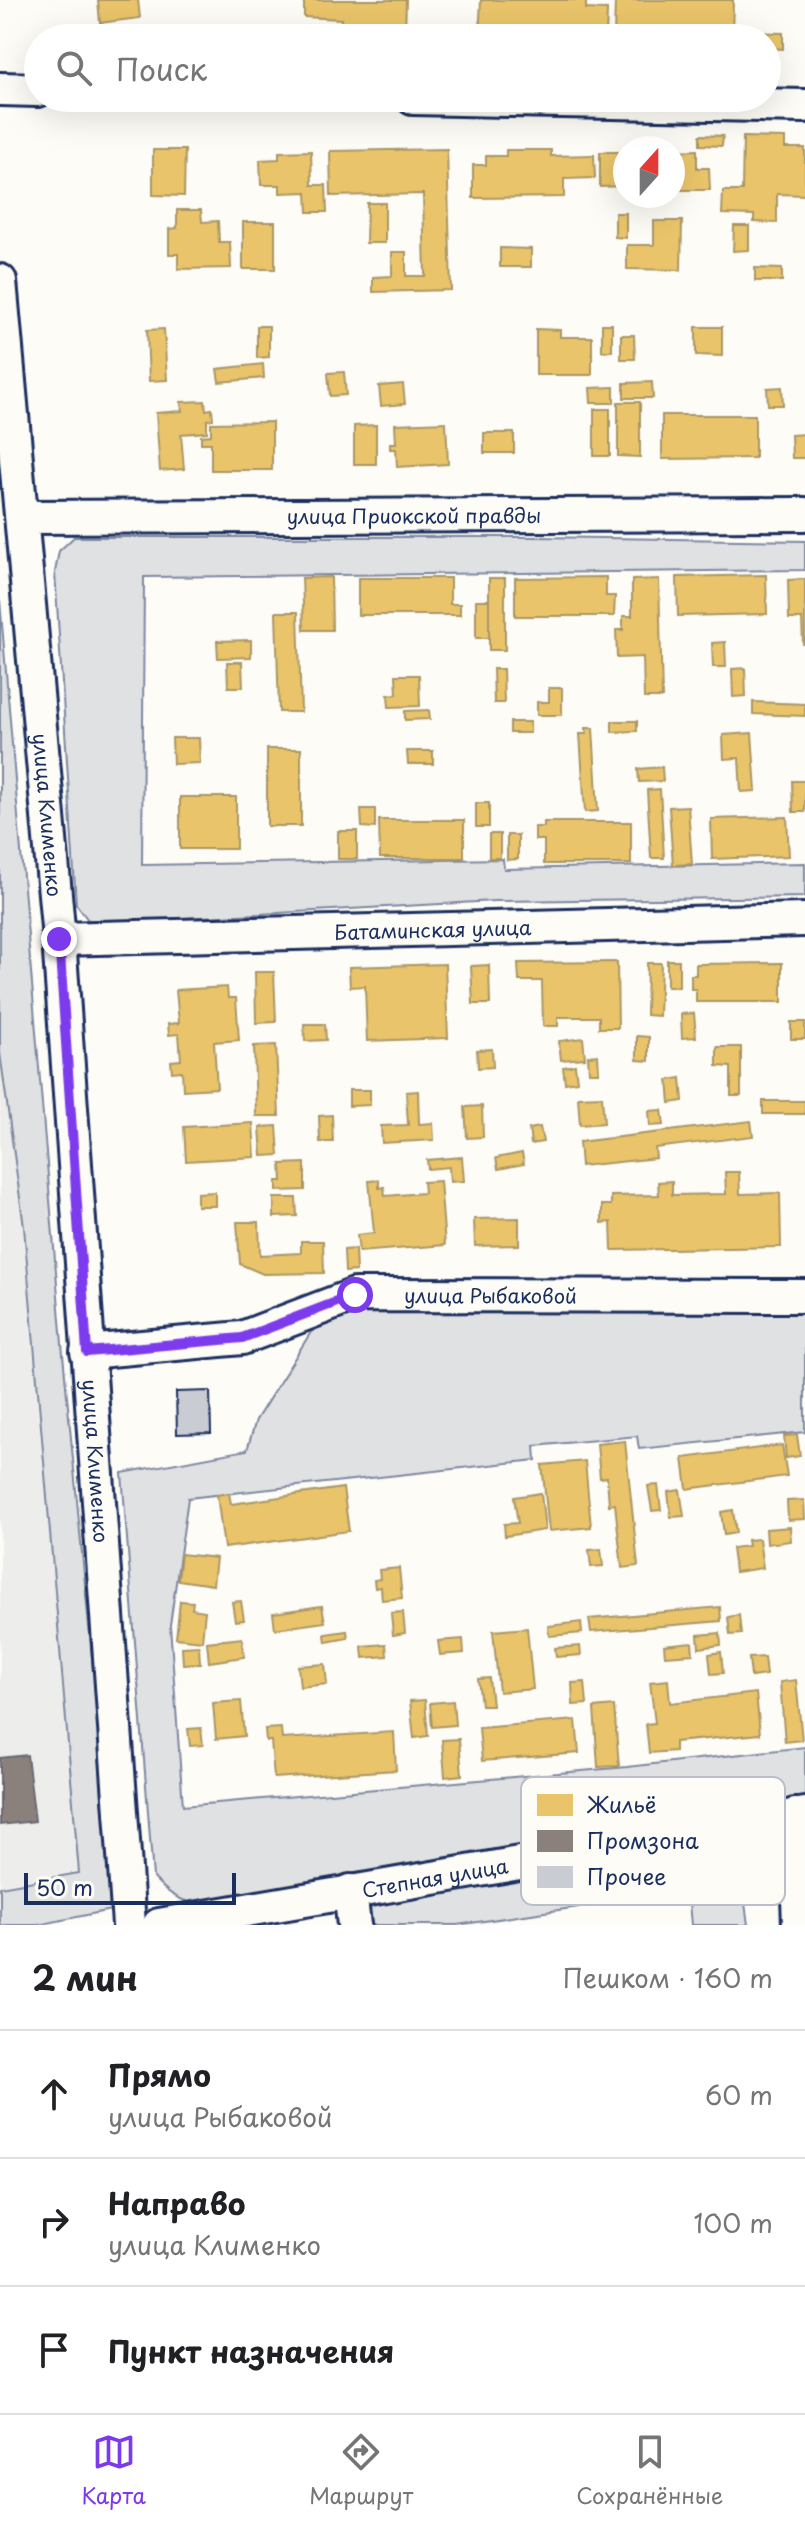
<!DOCTYPE html>
<html lang="ru">
<meta charset="utf-8">
<style>
body{margin:0;font-family:"Playpen Sans",sans-serif;background:#f6f6f6;color:#202124}
.compass{position:absolute;left:613px;top:136px;width:72px;height:72px;border-radius:50%;background:#fff;box-shadow:0 8px 32px #0002;rotate:21deg}
.scale{position:absolute;left:24px;bottom:20px;width:212px;box-sizing:border-box;padding-left:8px;border:4px solid #1b2f5e;border-top:0;font-size:22px;line-height:28px;white-space:nowrap;color:#1b2f5e;-webkit-text-stroke:6px #fdfcf7;paint-order:stroke}
.stop{position:absolute;width:24px;height:24px;margin:-18px;border:6px solid #7c3aed;border-radius:50%;background:#fff}
.stop.end{background:#7c3aed;border-color:#fff;box-shadow:0 2px 8px #0008}
.list{margin:0;padding:0;list-style:none}
h2{display:flex;justify-content:space-between;align-items:center;height:104px;margin:0;padding:0 32px;font-size:34px}
h2 small{font-size:26px;font-weight:400;color:#757577}
.list li{display:grid;grid-template-columns:52px 1fr auto;gap:24px;align-items:center;box-sizing:border-box;height:128px;padding:0 32px;border-top:2px solid #e0e0e0}
.list b{display:block;font-size:30px;white-space:nowrap}
.list p{margin:0;font-size:26px;white-space:nowrap;color:#757577}
.list em{font-size:26px;font-style:normal;color:#757577}
.icon{flex:none;width:44px;height:44px;fill:none;stroke:currentColor;stroke-width:2;stroke-linecap:round;stroke-linejoin:round}
.map{position:relative;flex:none;width:805px;height:1925px;overflow:hidden}
.search{position:absolute;background:#fff;box-shadow:0 8px 32px #0002;left:24px;right:24px;top:24px;height:88px;display:flex;align-items:center;gap:20px;box-sizing:border-box;padding:0 28px;border-radius:44px;color:#757577;font-size:30px}
.sheet{height:488px;background:#fff}
nav{display:flex;justify-content:space-around;align-items:center;box-sizing:border-box;height:112px;border-top:2px solid #e0e0e0;background:#fff;font-size:22px;color:#757577}
nav a{display:grid;justify-items:center;gap:4px}
nav .on{color:#7c3aed}
.map>svg:first-child{display:block}
.built{fill:#edeeec}
.green{fill:#e0e1e3;stroke:#7e88a0;stroke-width:2}
.homes{fill:#e9c46a;stroke:#ab9766;stroke-width:2}
.industry{fill:#8a817c;stroke:#696873;stroke-width:2}
.building{fill:#c9ccd3;stroke:#1b2f5e;stroke-width:2}
.lines{fill:none;stroke-linecap:round;stroke-linejoin:round}
.minor-casing{stroke:#1b2f5e;stroke-width:38}
.minor{stroke:#fdfcf7;stroke-width:32}
.route{stroke:#7c3aed;stroke-width:10}
.labels{text-anchor:middle;dominant-baseline:central;stroke-width:8;stroke-linejoin:round;paint-order:stroke}
.street-label{font-size:20px;fill:#1b2f5e;stroke:#fdfcf7}
.key{fill:#fdfcf7;stroke:#b9bec9;stroke-width:2}
.key-label{font-size:22px;fill:#1b2f5e}
</style>
<div class="map">
<svg width="805" height="1925" viewBox="0 0 805 1925">
<rect width="100%" height="100%" fill="#fdfcf7"/>
<filter id="ink" filterUnits="userSpaceOnUse"><feTurbulence type="fractalNoise" baseFrequency=".0125" numOctaves="2"/><feDisplacementMap in="SourceGraphic" scale="16" xChannelSelector="R" yChannelSelector="G"/><feConvolveMatrix kernelMatrix="1 2 1 2 8 2 1 2 1" color-interpolation-filters="sRGB"/></filter>
<g filter="url(#ink)">
<polygon class="built" points="0,1053 24,1227 79,1874 0,1887"/>
<g class="green">
<polygon points="74,537 534,537 805,541 805,570 144,577 142,865 503,859 504,869 805,863 805,897 495,901 148,920 88,920 76,904 55,572 59,551"/>
<polygon points="0,600 62,1344 116,1909 38,1925 0,1925 0,1887 79,1873 24,1227 0,1053"/>
<path d="M805 1302V1432L639 1449 637 1436 535 1446 536 1460 188 1498 170 1625 183 1806 627 1767 805 1747V1807L197 1904C177 1900 166 1892 153 1877L122 1473 247 1450 256 1420 311 1332 340 1315 388 1308Z"/>
<path d="M691 1852C739 1854 743 1885 748 1925H691L688 1891 457 1925H368C366 1909 372 1904 385 1895Z"/>
</g>
<g class="homes">
<polygon points="98,0 138,0 140,18 100,23"/>
<polygon points="304,0 406,0 405,34 340,32 341,19 304,17"/>
<polygon points="481,0 586,0 586,9 607,10 606,38 479,37"/>
<polygon points="615,0 733,0 732,38 614,38"/>
<polygon points="745,32 783,33 783,49 767,48 767,38 745,38"/>
<polygon points="700,135 723,136 722,146 700,145"/>
<polygon points="743,137 785,138 785,148 805,148 805,195 777,194 777,223 754,222 754,215 722,214 723,191 742,191"/>
<polygon points="447,149 451,290 373,292 373,277 392,276 392,252 406,252 406,276 425,276 423,194 331,196 330,151"/>
<polygon points="153,150 185,150 184,196 153,195"/>
<polygon points="506,150 551,150 551,156 594,155 595,178 564,179 564,197 473,198 473,165 486,165 486,156 506,156"/>
<polygon points="697,150 697,168 709,168 710,190 673,190 673,151"/>
<polygon points="311,151 312,185 326,185 327,212 308,212 307,192 280,193 280,185 261,185 260,160 279,159 279,152"/>
<polygon points="600,152 625,152 625,186 600,187"/>
<polygon points="367,203 385,203 385,243 366,243"/>
<polygon points="177,210 201,210 202,222 218,221 219,242 230,242 231,268 178,269 178,254 169,254 169,229 177,228"/>
<polygon points="615,213 626,213 626,238 615,237"/>
<polygon points="654,221 682,221 681,270 627,269 627,245 654,245"/>
<rect x="243" y="222" width="32" height="47"/>
<polygon points="734,226 749,226 749,250 733,251"/>
<polygon points="500,248 531,249 531,267 500,267"/>
<polygon points="755,268 782,269 782,281 755,281"/>
<rect x="602" y="324" width="10" height="27"/>
<polygon points="257,326 269,326 269,357 257,358"/>
<polygon points="696,327 722,327 722,356 696,355"/>
<polygon points="164,329 167,380 149,381 147,330"/>
<polygon points="536,329 560,330 560,337 592,337 592,375 536,375"/>
<polygon points="621,335 634,335 635,359 621,359"/>
<polygon points="263,364 264,378 219,382 217,369"/>
<polygon points="344,372 346,395 330,396 328,373"/>
<polygon points="652,382 653,398 624,398 624,383"/>
<polygon points="403,384 405,404 381,406 379,386"/>
<polygon points="614,387 614,403 591,403 590,388"/>
<polygon points="782,387 783,405 768,405 767,388"/>
<polygon points="205,401 206,410 212,409 213,419 207,420 207,432 181,434 184,469 160,471 156,413 182,411 181,402"/>
<polygon points="618,402 640,402 640,457 618,456"/>
<rect x="594" y="409" width="16" height="47"/>
<polygon points="662,415 755,415 755,458 662,459"/>
<polygon points="272,422 272,470 211,470 211,443 201,443 201,436 211,435 211,423"/>
<polygon points="446,422 448,464 397,467 396,449 390,449 390,443 396,443 395,424"/>
<polygon points="376,425 376,464 354,464 354,426"/>
<rect x="484" y="433" width="30" height="20"/>
<polygon points="805,434 805,458 792,458 791,435"/>
<polygon points="766,575 767,614 678,616 677,577"/>
<polygon points="331,577 332,630 304,630 302,578"/>
<polygon points="606,577 606,596 615,596 614,616 515,616 515,578"/>
<polygon points="358,578 450,578 450,604 460,604 460,615 358,615"/>
<rect x="489" y="578" width="16" height="72"/>
<polygon points="659,579 662,698 644,698 643,657 617,658 616,630 623,630 623,616 632,616 632,580"/>
<polygon points="805,579 805,644 803,644 802,619 789,619 788,580"/>
<rect x="476" y="600" width="13" height="38"/>
<polygon points="276,612 298,612 301,712 279,712"/>
<polygon points="251,640 251,657 218,658 217,641"/>
<polygon points="725,642 726,667 713,667 712,643"/>
<polygon points="227,662 242,662 243,687 228,687"/>
<polygon points="745,668 746,696 733,697 732,669"/>
<polygon points="493,669 503,669 504,703 494,703"/>
<polygon points="396,675 419,675 420,706 389,707 388,695 397,694"/>
<polygon points="549,688 562,688 562,715 537,715 537,702 549,702"/>
<polygon points="753,702 805,704 805,716 753,714"/>
<polygon points="429,710 430,719 405,720 405,711"/>
<polygon points="612,721 637,721 637,731 612,732"/>
<rect x="510" y="722" width="20" height="11"/>
<polygon points="586,728 593,728 598,811 585,812 580,734 587,734"/>
<polygon points="752,733 756,791 741,792 739,758 724,759 723,735"/>
<polygon points="172,738 199,738 200,763 173,764"/>
<rect x="267" y="749" width="34" height="77"/>
<polygon points="407,751 433,751 433,764 408,764"/>
<polygon points="662,767 663,781 639,782 638,769"/>
<polygon points="792,781 805,781 805,812 793,812"/>
<polygon points="660,789 664,858 651,858 647,790"/>
<rect x="180" y="797" width="56" height="52"/>
<rect x="476" y="803" width="13" height="24"/>
<polygon points="688,806 692,864 673,865 669,807"/>
<polygon points="361,809 375,809 375,828 362,827"/>
<polygon points="787,817 789,856 712,859 711,819"/>
<polygon points="379,820 464,820 464,858 380,858"/>
<polygon points="544,822 631,822 631,864 544,864 544,840 535,840 535,827 544,827"/>
<rect x="338" y="831" width="19" height="28"/>
<rect x="489" y="834" width="11" height="24"/>
<polygon points="507,835 518,835 518,859 507,860"/>
<rect x="667" y="960" width="12" height="27"/>
<polygon points="617,962 618,1028 599,1028 599,1017 558,1017 558,1026 543,1026 542,981 519,981 518,963"/>
<polygon points="647,963 661,963 659,1016 646,1015"/>
<polygon points="782,963 782,1002 696,1002 696,989 691,989 691,975 696,975 696,964"/>
<polygon points="445,964 448,1038 367,1041 365,986 350,987 349,967"/>
<polygon points="489,965 490,1004 473,1004 471,966"/>
<polygon points="255,972 274,972 276,1022 256,1023"/>
<polygon points="227,987 228,998 236,998 239,1040 214,1042 217,1088 183,1090 182,1071 172,1072 171,1061 181,1060 179,1034 169,1035 168,1024 179,1023 176,990"/>
<polygon points="694,1013 696,1037 682,1038 681,1014"/>
<rect x="791" y="1022" width="14" height="17"/>
<polygon points="304,1024 325,1024 326,1040 305,1041"/>
<polygon points="637,1036 649,1037 649,1061 637,1060"/>
<polygon points="583,1038 585,1058 561,1060 559,1041"/>
<polygon points="276,1045 279,1116 256,1116 254,1046"/>
<polygon points="717,1047 741,1047 741,1096 731,1096 731,1067 717,1066"/>
<polygon points="492,1049 493,1067 478,1068 477,1050"/>
<polygon points="598,1055 599,1072 589,1072 588,1056"/>
<polygon points="575,1065 577,1081 565,1083 563,1067"/>
<polygon points="681,1078 683,1101 670,1103 668,1080"/>
<polygon points="349,1090 370,1090 370,1105 349,1106"/>
<polygon points="418,1091 419,1124 433,1123 434,1140 382,1143 381,1126 408,1125 406,1092"/>
<polygon points="602,1096 604,1123 580,1125 578,1097"/>
<rect x="763" y="1101" width="42" height="13"/>
<polygon points="482,1106 483,1137 467,1138 465,1107"/>
<polygon points="662,1110 664,1125 650,1126 649,1111"/>
<polygon points="332,1115 333,1142 320,1142 319,1116"/>
<polygon points="751,1121 753,1136 655,1148 656,1158 581,1166 579,1142"/>
<polygon points="253,1123 255,1157 186,1161 184,1127"/>
<polygon points="277,1126 279,1155 262,1156 260,1127"/>
<polygon points="540,1127 543,1142 531,1144 529,1129"/>
<polygon points="522,1153 524,1164 498,1169 496,1158"/>
<polygon points="462,1157 464,1181 450,1182 449,1167 428,1169 427,1160"/>
<polygon points="305,1163 305,1190 277,1191 277,1181 282,1181 281,1164"/>
<polygon points="725,1172 739,1172 740,1194 780,1193 781,1247 612,1250 611,1222 602,1223 602,1205 611,1205 611,1196 659,1195 658,1182 672,1181 672,1195 726,1194"/>
<polygon points="379,1180 379,1188 384,1187 385,1196 424,1193 423,1182 440,1181 445,1245 359,1252 357,1235 374,1233 369,1181"/>
<polygon points="215,1192 215,1206 197,1206 197,1193"/>
<polygon points="274,1198 296,1198 297,1216 274,1217"/>
<polygon points="519,1218 519,1245 475,1246 474,1219"/>
<polygon points="237,1222 259,1222 260,1255 301,1253 301,1241 323,1241 324,1273 263,1274 240,1264"/>
<polygon points="355,1249 356,1271 345,1272 344,1250"/>
<polygon points="797,1435 800,1456 786,1458 784,1436"/>
<polygon points="625,1441 638,1566 622,1568 615,1504 609,1505 607,1477 600,1478 597,1444"/>
<polygon points="782,1445 787,1476 687,1489 683,1458"/>
<polygon points="585,1461 591,1527 549,1531 542,1465"/>
<polygon points="658,1485 661,1510 652,1511 648,1486"/>
<polygon points="343,1488 349,1531 224,1548 217,1495 229,1493 231,1504"/>
<polygon points="680,1490 684,1516 671,1517 668,1492"/>
<polygon points="541,1493 545,1530 505,1536 504,1524 518,1523 514,1497"/>
<polygon points="804,1500 805,1519 788,1520 787,1501"/>
<polygon points="733,1510 736,1533 724,1535 721,1512"/>
<polygon points="790,1527 791,1541 767,1544 766,1529"/>
<polygon points="759,1539 763,1568 735,1572 732,1548 748,1546 747,1540"/>
<polygon points="601,1549 603,1566 591,1567 589,1550"/>
<polygon points="181,1554 216,1558 213,1585 178,1580"/>
<polygon points="399,1568 402,1598 382,1600 381,1587 375,1588 374,1580 380,1579 379,1570"/>
<polygon points="180,1601 193,1602 192,1609 205,1611 202,1641 176,1638"/>
<polygon points="241,1601 244,1620 235,1621 232,1602"/>
<polygon points="322,1606 325,1622 275,1629 273,1613"/>
<polygon points="720,1607 721,1621 591,1632 589,1619"/>
<polygon points="403,1612 405,1633 393,1635 391,1613"/>
<polygon points="739,1615 741,1634 730,1635 728,1617"/>
<polygon points="581,1622 582,1633 549,1636 548,1626"/>
<polygon points="527,1628 533,1689 499,1692 493,1631"/>
<polygon points="347,1631 348,1638 326,1642 325,1634"/>
<polygon points="720,1633 721,1645 699,1648 698,1635"/>
<polygon points="242,1638 244,1657 209,1662 207,1642"/>
<polygon points="463,1639 464,1653 440,1655 438,1641"/>
<polygon points="692,1642 693,1654 665,1656 664,1645"/>
<polygon points="386,1644 387,1656 363,1658 362,1646"/>
<polygon points="199,1646 200,1663 183,1664 182,1647"/>
<polygon points="580,1646 581,1655 556,1657 555,1648"/>
<polygon points="721,1652 723,1673 711,1674 709,1654"/>
<polygon points="764,1657 766,1675 751,1677 749,1658"/>
<polygon points="325,1664 327,1684 300,1687 298,1666"/>
<polygon points="489,1678 492,1705 481,1705 478,1679"/>
<polygon points="668,1680 670,1703 756,1693 760,1734 675,1742 675,1751 649,1753 646,1724 655,1723 650,1682"/>
<polygon points="796,1680 802,1740 785,1742 780,1682"/>
<polygon points="585,1682 587,1704 573,1705 572,1683"/>
<polygon points="425,1700 428,1736 414,1738 410,1701"/>
<polygon points="241,1701 244,1736 216,1739 213,1703"/>
<polygon points="453,1701 455,1725 432,1727 430,1703"/>
<polygon points="614,1706 619,1766 598,1767 594,1708"/>
<polygon points="576,1720 579,1753 482,1761 479,1728"/>
<polygon points="201,1728 203,1745 190,1746 188,1729"/>
<polygon points="281,1728 282,1739 394,1732 396,1770 274,1778 271,1741 266,1741 265,1729"/>
<polygon points="459,1739 462,1775 445,1777 442,1740"/>
</g>
<polygon class="industry" points="27,1755 35,1821 0,1825 0,1758"/>
<polygon class="building" points="210,1391 211,1433 177,1434 176,1392"/>
<g class="lines">
<defs>
<g id="minor">
<polyline points="0,89 38,90"/>
<polyline points="413,98 805,106"/>
<path id="s1" d="M0 281 59 939 129 1925"/>
<path id="s2" d="M22 517 805 514"/>
<path id="s3" d="M59 939 805 920"/>
<path id="s4" d="M87 1352 242 1338 355 1295 805 1296"/>
<polyline points="795,1815 799,1925"/>
<polyline points="350,1891 354,1925"/>
<path id="s5" d="M159 1925 805 1814"/>
</g>
</defs>
<use href="#minor" class="minor-casing"/>
<use href="#minor" class="minor"/>
</g>
</g>
<g class="lines" filter="url(#ink)">
<polyline class="route" points="59,939 87,1352 242,1338 355,1295"/>
</g>
<g class="labels">
<g class="street-label">
<text stroke="none"><textPath href="#s2" startOffset="392">улица Приокской правды</textPath></text>
<text stroke="none"><textPath href="#s1" startOffset="536">улица Клименко</textPath></text>
<text stroke="none"><textPath href="#s3" startOffset="374">Батаминская улица</textPath></text>
<text stroke="none"><textPath href="#s4" startOffset="412">улица Рыбаковой</textPath></text>
<text stroke="none"><textPath href="#s1" startOffset="1184">улица Клименко</textPath></text>
<text stroke="none"><textPath href="#s5" startOffset="280">Степная улица</textPath></text>
</g>
</g>
<rect x="521" y="1777" width="264" height="128" rx="12" class="key"/>
<rect x="537" y="1794" width="36" height="22" fill="#e9c46a"/>
<rect x="537" y="1830" width="36" height="22" fill="#8a817c"/>
<rect x="537" y="1866" width="36" height="22" fill="#c9ccd3"/>
<g class="key-label">
<text x="587" y="1813">Жильё</text>
<text x="587" y="1849">Промзона</text>
<text x="587" y="1885">Прочее</text>
</g>
</svg>
<svg class="compass" viewBox="-18 -18 36 36"><path d="M0-13l5 13h-10z" fill="#e53935"/><path d="M0 13l5-13h-10z" fill="#757577"/></svg>
<div class="scale">50 m</div>
<div class="stop" style="left:355px;top:1295px"></div>
<div class="stop end" style="left:59px;top:939px"></div>
<div class="search"><svg class="icon" aria-label="search" viewBox="0 0 24 24"><circle cx="10" cy="10" r="6"/><path d="M15 15l6 6"/></svg>Поиск</div>
</div>
<section class="sheet">
<h2>2 мин<small>Пешком · 160 m</small></h2>
<ul class="list">
<li><svg class="icon" aria-label="ahead" viewBox="0 0 24 24"><path d="M12 20V5M6 11l6-6 6 6"/></svg><div><b>Прямо</b><p>улица Рыбаковой</p></div><em>60 m</em></li>
<li><svg class="icon" aria-label="right" viewBox="0 0 24 24"><path d="M7 20v-9h11M14 6l5 5-5 5"/></svg><div><b>Направо</b><p>улица Клименко</p></div><em>100 m</em></li>
<li><svg class="icon" aria-label="arrive" viewBox="0 0 24 24"><path d="M6 21V4h12l-3 4 3 4H6"/></svg><div><b>Пункт назначения</b></div></li>
</ul>
</section>
<nav>
<a class="on"><svg class="icon" aria-label="map" viewBox="0 0 24 24"><path d="M3 6l6-2 6 2 6-2v14l-6 2-6-2-6 2zM9 4v14M15 6v14"/></svg>Карта</a>
<a><svg class="icon" aria-label="directions" viewBox="0 0 24 24"><path d="M12 3l9 9-9 9-9-9zM9 14v-3h6M13 9l2 2-2 2"/></svg>Маршрут</a>
<a><svg class="icon" aria-label="saved" viewBox="0 0 24 24"><path d="M7 4h10v16l-5-4-5 4z"/></svg>Сохранённые</a>
</nav>
